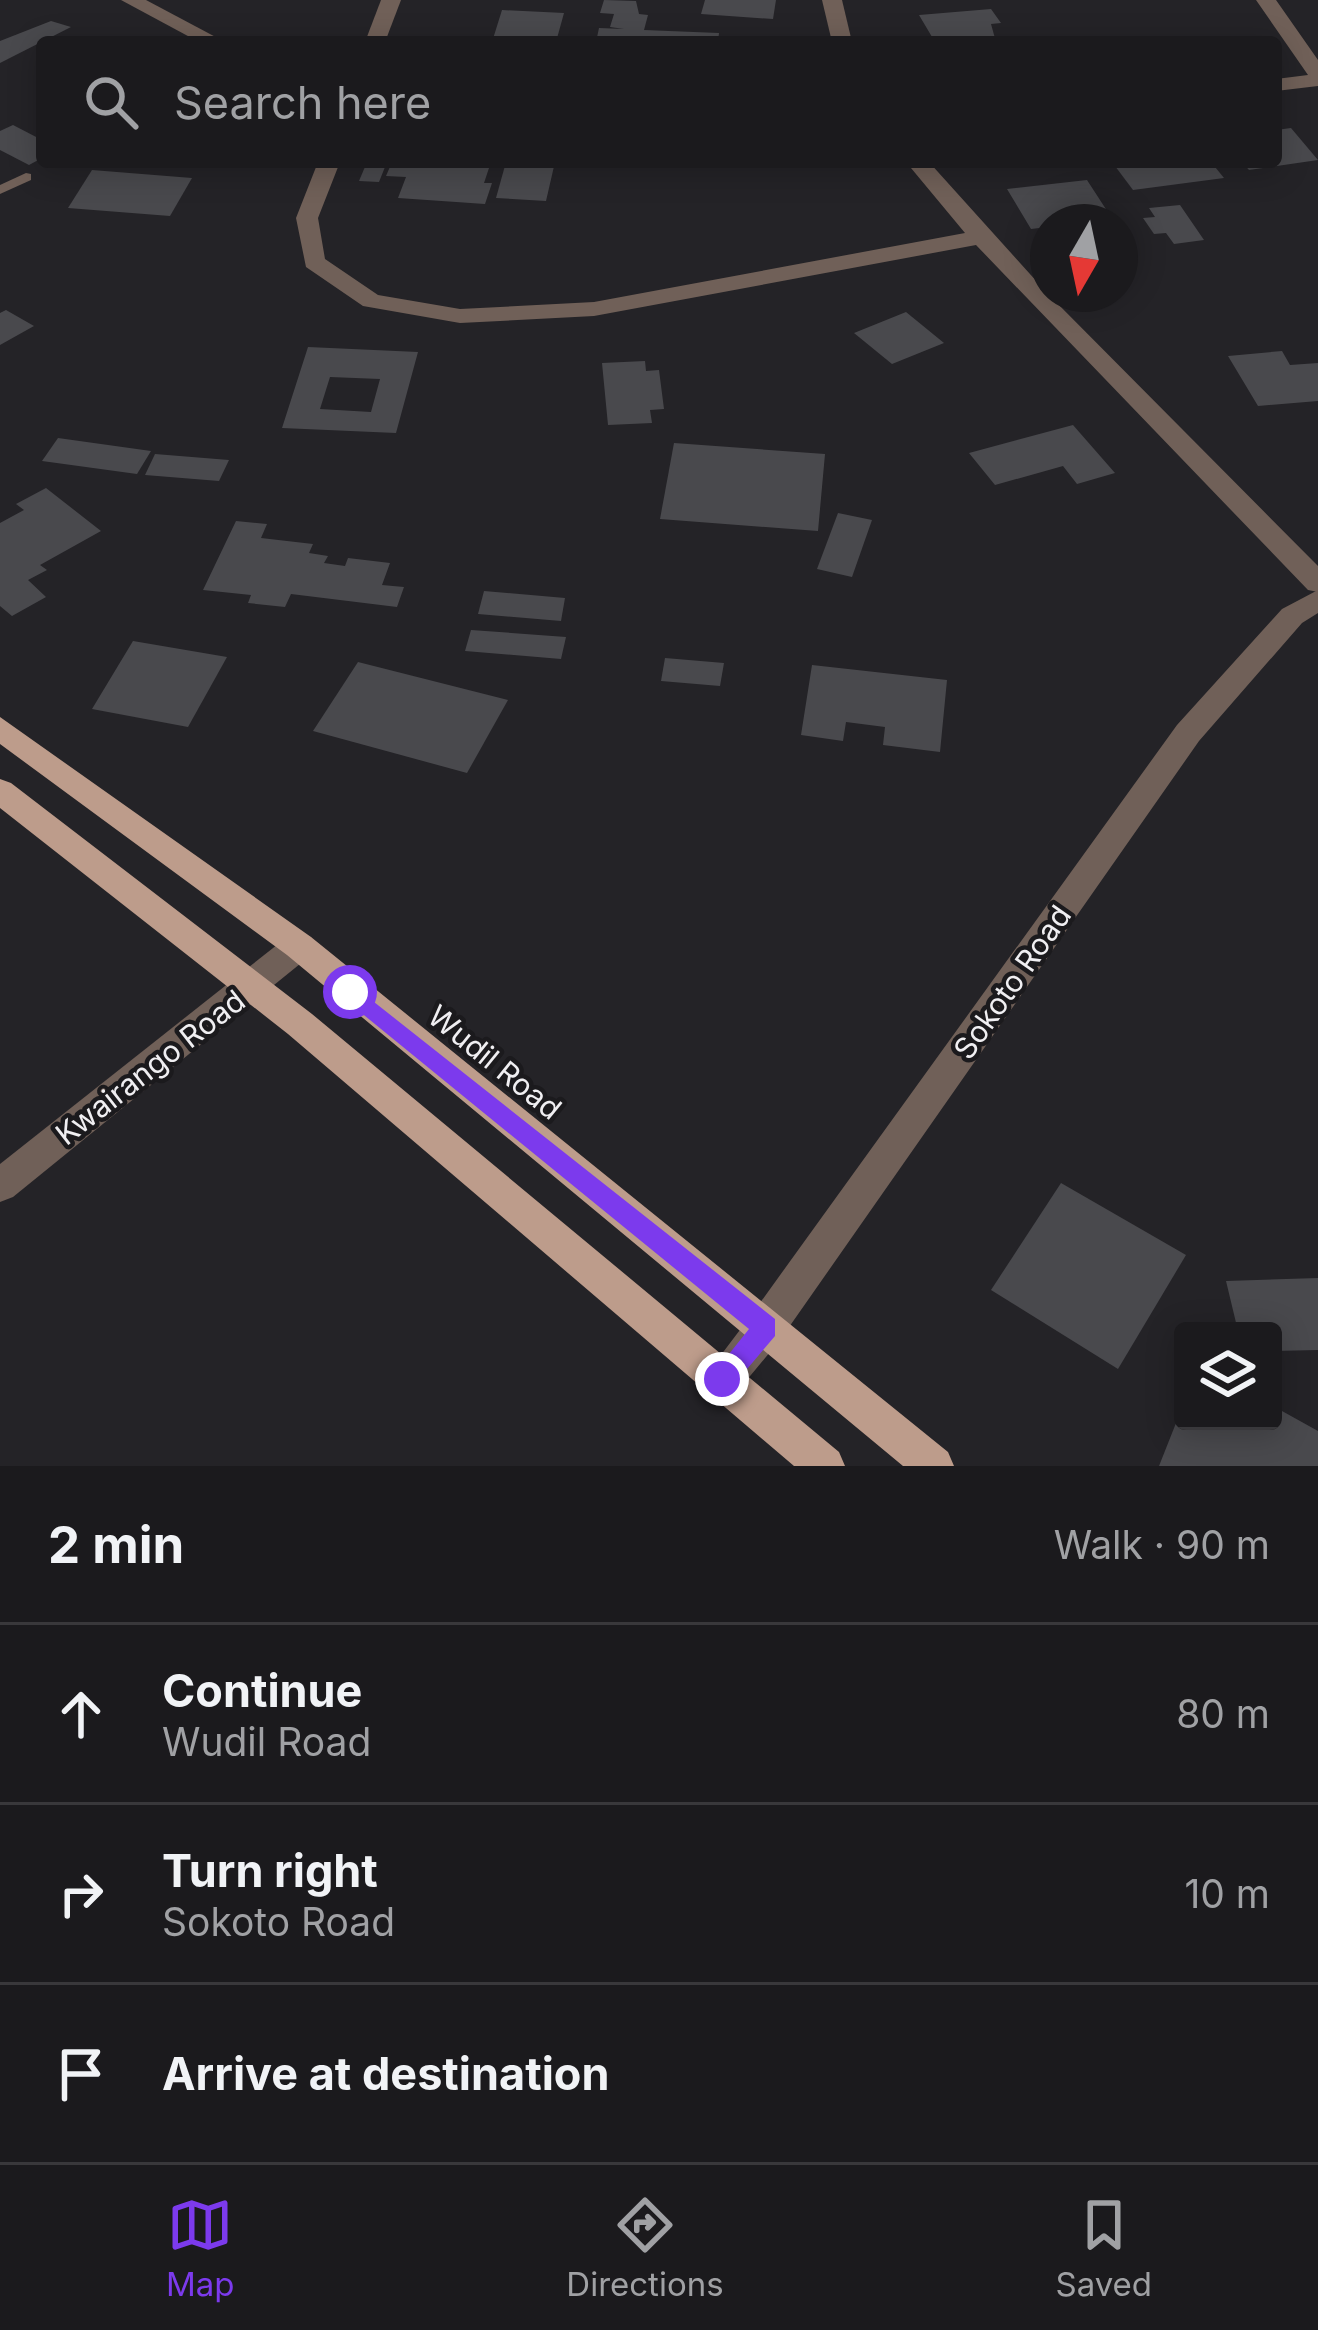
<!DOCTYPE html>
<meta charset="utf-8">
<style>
body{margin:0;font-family:Inter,sans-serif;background:#28272a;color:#f1f3f6}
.controls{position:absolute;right:36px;bottom:36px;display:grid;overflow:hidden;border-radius:12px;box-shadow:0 6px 30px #0003}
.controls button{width:108px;height:108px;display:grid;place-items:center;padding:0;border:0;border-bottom:3px solid #39383b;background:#1b1a1d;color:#f1f3f6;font:60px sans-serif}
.compass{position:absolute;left:1030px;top:204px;width:108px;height:108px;border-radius:50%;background:#1b1a1d;box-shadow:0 6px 30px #0003;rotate:189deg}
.stop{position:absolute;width:36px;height:36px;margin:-27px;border:9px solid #7c3aed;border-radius:50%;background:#fff}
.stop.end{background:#7c3aed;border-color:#fff;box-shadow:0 3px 12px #0008}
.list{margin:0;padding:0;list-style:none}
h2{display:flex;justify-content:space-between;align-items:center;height:156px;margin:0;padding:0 48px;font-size:51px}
h2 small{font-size:39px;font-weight:400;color:#a0a1a4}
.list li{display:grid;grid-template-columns:78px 1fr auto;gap:36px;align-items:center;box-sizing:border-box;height:180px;padding:0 48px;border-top:3px solid #39383b}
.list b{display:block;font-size:45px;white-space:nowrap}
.list p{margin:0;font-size:39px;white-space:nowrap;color:#a0a1a4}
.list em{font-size:39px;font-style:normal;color:#a0a1a4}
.icon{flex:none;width:66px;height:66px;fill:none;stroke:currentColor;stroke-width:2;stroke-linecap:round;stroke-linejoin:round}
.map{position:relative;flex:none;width:1318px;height:1466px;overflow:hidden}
.search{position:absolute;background:#1b1a1d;box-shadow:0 6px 30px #0003;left:36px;right:36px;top:36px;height:132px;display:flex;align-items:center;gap:30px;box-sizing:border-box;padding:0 42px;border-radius:12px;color:#a0a1a4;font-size:45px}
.sheet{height:696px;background:#1b1a1d}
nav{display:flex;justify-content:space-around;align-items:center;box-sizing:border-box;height:168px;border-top:3px solid #39383b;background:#1b1a1d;font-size:33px;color:#a0a1a4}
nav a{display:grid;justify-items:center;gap:6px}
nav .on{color:#7c3aed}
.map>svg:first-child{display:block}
.building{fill:#49494d;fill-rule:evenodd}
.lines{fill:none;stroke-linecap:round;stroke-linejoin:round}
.service{fill:#706058;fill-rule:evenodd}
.minor{fill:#706058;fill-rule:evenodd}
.tertiary{fill:#706058;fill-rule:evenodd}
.primary{fill:#bd9c8b;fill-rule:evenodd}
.route{fill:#7c3aed}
.labels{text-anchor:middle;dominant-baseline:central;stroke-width:9;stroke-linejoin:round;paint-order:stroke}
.street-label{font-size:30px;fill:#f0eff2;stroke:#1b1a1d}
</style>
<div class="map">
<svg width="1318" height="1466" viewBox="0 0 1318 1466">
<rect width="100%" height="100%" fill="#242327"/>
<g class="building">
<polygon points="604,0 636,1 639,14 648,15 644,30 719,33 718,42 596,42 599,28 624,29 610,27 614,14 600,13"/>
<polygon points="705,0 776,0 773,19 701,14"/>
<polygon points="991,9 1001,23 991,24 996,42 935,42 919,15"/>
<polygon points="502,10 564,13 556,42 492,42"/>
<polygon points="51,21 71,27 0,63 0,41"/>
<polygon points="13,125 42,140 42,158 29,165 0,150 0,131"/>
<polygon points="1291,128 1318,160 1249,170 1242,162 1276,162 1276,130"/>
<polygon points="367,162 387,162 379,182 359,181"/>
<polygon points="392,162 491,162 484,183 492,183 485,204 398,198 406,177 386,176"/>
<polygon points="506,162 555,162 546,201 496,198"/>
<polygon points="1112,162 1211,162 1224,178 1133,190"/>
<polygon points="92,170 192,178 170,216 68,208"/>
<polygon points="1087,180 1113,220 1048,222 1048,227 1031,229 1007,189"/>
<polygon points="1180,205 1204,240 1174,244 1166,233 1154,234 1143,218 1155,217 1149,208"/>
<polygon points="6,310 34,326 0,345 0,313"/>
<polygon points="906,312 944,343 892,364 854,333"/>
<path d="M308 347 418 352 396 433 282 428ZM330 377 380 379 371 412 320 409Z"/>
<polygon points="1282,351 1290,365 1318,363 1318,401 1258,406 1228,356"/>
<polygon points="645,361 646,371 659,370 664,409 650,410 652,423 608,425 602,363"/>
<polygon points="1073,425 1115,473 1077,484 1063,466 995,485 969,453"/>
<polygon points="58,438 151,451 137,474 42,461"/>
<polygon points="674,443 825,454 818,531 660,519"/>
<polygon points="155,454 229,460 219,481 145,475"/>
<polygon points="46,488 101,531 40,565 47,570 28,580 46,597 12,616 0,606 0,523 24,510 16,504"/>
<polygon points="838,513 872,520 852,577 817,569"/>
<polygon points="236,521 267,524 261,538 313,544 309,553 328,556 324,563 345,566 348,558 390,563 382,585 404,587 397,607 291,594 285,607 248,603 251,595 203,590"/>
<polygon points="484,591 565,598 561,621 478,614"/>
<polygon points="471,630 566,637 561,659 465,651"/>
<polygon points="133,641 227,657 188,727 92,709"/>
<polygon points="665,658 724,663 720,686 661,681"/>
<polygon points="358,662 508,700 467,773 313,731"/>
<polygon points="812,665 947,680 940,752 883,745 885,727 846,722 843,741 801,735"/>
<polygon points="1061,1183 1186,1255 1118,1369 991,1290"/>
<polygon points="1318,1278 1318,1350 1273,1351 1273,1331 1238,1331 1226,1281"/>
<polygon points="1273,1406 1318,1431 1318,1466 1159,1466 1178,1418 1273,1421"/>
</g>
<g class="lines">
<polygon class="service" points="26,173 31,174 31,180 0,194 0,185"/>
<g class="minor">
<polygon points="121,0 146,0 225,42 199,42"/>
<polygon points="381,0 401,0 385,42 365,42"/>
<polygon points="822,0 842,0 852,42 832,42"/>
<polygon points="1256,0 1276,0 1318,60 1318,86 1276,91 1276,79 1308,75"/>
<polygon points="318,162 340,162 318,218 325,259 378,295 460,309 594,302 965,233 906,162 929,162 1048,294 1318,566 1318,592 1308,590 976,245 594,316 460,323 363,306 306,267 296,218"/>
<polygon points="299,933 311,937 316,946 311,955 13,1197 0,1202 0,1164 287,937"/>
</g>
<polygon class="tertiary" points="1318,590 1318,613 1302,623 1199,741 780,1340 736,1393 722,1399 708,1393 702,1380 752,1314 1177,725 1282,609"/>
<g class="primary">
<polygon points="0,717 311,937 948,1452 954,1466 903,1466 287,955 0,744"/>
<polygon points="0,779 11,783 312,1014 839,1452 845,1466 794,1466 288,1034 0,808"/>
</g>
</g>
<polygon class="route" points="350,983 775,1319 775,1336 731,1388 722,1392 709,1379 749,1329 343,998 343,985"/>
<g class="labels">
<g class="street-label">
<text transform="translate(1012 982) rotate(-55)">Sokoto Road</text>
<text transform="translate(495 1062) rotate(39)">Wudil Road</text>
<text transform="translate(150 1067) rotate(-38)">Kwairango Road</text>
</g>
</g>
</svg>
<div class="controls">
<button><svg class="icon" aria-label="layers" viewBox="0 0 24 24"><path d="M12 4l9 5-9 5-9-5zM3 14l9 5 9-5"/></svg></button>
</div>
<svg class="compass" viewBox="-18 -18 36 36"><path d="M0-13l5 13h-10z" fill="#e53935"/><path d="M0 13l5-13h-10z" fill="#a0a1a4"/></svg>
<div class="stop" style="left:350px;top:992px"></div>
<div class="stop end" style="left:722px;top:1379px"></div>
<div class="search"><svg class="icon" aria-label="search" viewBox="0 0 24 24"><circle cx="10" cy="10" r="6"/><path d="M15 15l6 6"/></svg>Search here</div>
</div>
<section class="sheet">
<h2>2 min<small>Walk · 90 m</small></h2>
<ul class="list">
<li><svg class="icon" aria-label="ahead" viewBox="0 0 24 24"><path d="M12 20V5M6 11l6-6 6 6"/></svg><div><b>Continue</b><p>Wudil Road</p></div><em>80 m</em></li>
<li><svg class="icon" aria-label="right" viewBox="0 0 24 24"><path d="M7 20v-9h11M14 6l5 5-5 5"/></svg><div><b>Turn right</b><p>Sokoto Road</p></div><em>10 m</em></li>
<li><svg class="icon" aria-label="arrive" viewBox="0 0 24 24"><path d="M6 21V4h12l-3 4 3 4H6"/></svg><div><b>Arrive at destination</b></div></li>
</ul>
</section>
<nav>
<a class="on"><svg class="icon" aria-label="map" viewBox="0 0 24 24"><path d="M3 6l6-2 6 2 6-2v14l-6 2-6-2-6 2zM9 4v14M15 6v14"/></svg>Map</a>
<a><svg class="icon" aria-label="directions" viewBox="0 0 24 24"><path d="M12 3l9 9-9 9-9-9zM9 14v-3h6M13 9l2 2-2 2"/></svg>Directions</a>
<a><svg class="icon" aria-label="saved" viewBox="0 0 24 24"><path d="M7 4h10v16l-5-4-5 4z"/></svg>Saved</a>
</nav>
